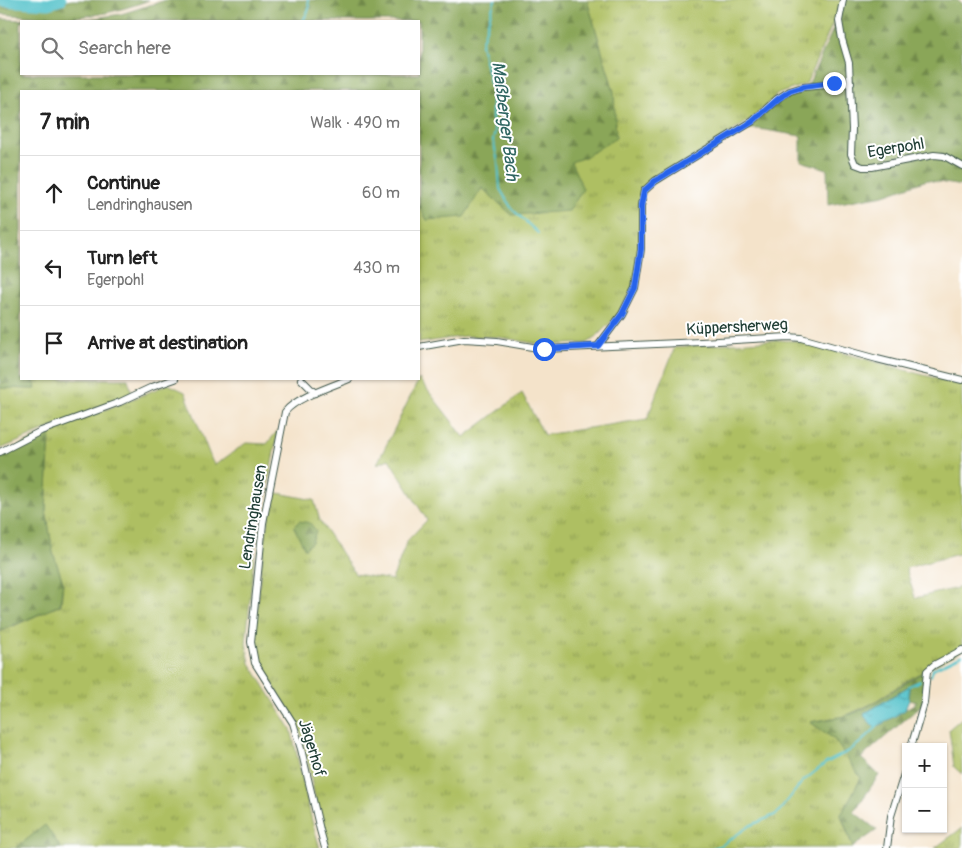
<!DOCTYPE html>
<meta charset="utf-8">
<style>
body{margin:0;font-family:Pangolin,sans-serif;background:#f2f2f2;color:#222}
.controls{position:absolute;right:15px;bottom:15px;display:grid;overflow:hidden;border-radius:0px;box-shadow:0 1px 4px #0004}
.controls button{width:45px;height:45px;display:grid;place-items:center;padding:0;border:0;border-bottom:1px solid #e0e0e0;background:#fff;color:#222;font:25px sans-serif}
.stop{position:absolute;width:15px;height:15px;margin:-11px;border:4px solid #2563eb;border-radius:50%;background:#fff}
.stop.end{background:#2563eb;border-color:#fff;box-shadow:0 1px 5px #0008}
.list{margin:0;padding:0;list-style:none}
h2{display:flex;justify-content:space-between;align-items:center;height:65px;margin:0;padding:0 20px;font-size:21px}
h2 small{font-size:16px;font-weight:400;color:#767676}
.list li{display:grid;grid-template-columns:32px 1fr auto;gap:15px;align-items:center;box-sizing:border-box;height:75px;padding:0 20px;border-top:1px solid #e0e0e0}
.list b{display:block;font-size:19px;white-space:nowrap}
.list p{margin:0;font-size:16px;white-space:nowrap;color:#767676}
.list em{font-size:16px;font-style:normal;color:#767676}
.icon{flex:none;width:28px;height:28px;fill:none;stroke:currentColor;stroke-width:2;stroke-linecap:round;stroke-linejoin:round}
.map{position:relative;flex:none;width:962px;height:848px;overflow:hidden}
.search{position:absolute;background:#fff;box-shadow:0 1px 4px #0004;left:20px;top:20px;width:400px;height:55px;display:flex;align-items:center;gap:12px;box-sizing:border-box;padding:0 18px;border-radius:0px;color:#767676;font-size:19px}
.panel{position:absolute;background:#fff;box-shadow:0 1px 4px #0004;left:20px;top:90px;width:400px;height:290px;border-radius:0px}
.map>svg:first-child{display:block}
.grass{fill:url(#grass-tufts);stroke:#667e4b}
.forest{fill:url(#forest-firs);stroke:#547246;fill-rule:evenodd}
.water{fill:url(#water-ripples);stroke:#3a8080}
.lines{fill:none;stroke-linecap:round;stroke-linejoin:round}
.stream{stroke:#55c2cb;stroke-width:2}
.river{stroke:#55c2cb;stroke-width:11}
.minor-casing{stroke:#3f564a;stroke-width:8}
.minor{stroke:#fff;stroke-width:6}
.route{stroke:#2563eb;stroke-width:6}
.labels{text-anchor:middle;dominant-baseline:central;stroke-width:4;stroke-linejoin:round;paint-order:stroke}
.street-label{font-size:16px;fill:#1f3d34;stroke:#fff}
.water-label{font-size:18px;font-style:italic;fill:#2f6561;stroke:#fff}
</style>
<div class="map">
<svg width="962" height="848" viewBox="0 0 962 848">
<defs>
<pattern id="grass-tufts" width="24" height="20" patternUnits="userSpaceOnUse" patternTransform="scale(1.25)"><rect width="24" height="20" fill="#aebf62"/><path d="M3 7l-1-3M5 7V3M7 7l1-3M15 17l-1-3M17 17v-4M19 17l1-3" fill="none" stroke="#8d9c52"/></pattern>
<pattern id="forest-firs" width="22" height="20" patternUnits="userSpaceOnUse" patternTransform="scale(1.25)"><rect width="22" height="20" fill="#8aa658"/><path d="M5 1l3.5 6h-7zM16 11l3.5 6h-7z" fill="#70884a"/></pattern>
<pattern id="water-ripples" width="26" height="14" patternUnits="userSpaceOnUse" patternTransform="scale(1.25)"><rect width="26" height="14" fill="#55c2cb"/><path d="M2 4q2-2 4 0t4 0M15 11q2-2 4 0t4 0" fill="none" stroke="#469fa6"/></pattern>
</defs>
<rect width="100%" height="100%" fill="#fff"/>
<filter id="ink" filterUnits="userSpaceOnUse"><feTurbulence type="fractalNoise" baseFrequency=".02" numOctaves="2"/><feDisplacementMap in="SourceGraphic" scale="10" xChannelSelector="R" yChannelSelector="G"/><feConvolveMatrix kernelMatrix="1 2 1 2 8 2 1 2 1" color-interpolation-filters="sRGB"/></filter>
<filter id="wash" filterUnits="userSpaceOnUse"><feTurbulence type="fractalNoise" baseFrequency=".0096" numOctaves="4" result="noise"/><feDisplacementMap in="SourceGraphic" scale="20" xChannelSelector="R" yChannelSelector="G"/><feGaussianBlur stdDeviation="1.12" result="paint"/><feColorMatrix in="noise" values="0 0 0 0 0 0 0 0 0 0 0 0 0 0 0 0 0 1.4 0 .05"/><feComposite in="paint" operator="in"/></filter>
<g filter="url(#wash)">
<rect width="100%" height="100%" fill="#f4e3ca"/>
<g class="grass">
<polygon points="587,0 843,0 806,84 778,94 750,120 641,191 639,255 633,288 615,318 594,339 587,343 545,345 498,337 465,336 419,343 419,206 427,220 482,188 585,157 614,92"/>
<polygon points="777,340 796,341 811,344 923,375 962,384 962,553 906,568 915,598 962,587 962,650 909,679 871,704 845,716 810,722 834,739 861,778 841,815 853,848 329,848 319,817 302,736 295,719 258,661 254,643 261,567 273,492 314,500 320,521 355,574 392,580 407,541 427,520 389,459 377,464 419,379 464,437 522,393 544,435 647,419 675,347"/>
<polygon points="34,379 128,379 132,394 0,449 0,388 35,389"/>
<polygon points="168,384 185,392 212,461 215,465 246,443 267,444 278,430 266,496 258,513 246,643 250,663 291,729 312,821 320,848 0,848 0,632 61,605 63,582 53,553 46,510 50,431 128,401"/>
<polygon points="962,718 962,774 954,767 949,729"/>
<polygon points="962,828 962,848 935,848"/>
</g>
<g class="forest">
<path d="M72 0H149C128 8 107 14 85 16 57 20 28 16 0 14V4L49 5Z"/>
<polygon points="166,0 587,0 614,92 616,138 585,157 571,162 583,189 569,211 512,215 482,188 464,217 427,220 419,206 419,91 21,91 21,379 34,379 36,389 0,388 0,19 61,21 21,21 21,74 419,74 419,21 75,21 121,14"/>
<path d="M846 0H957L962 4V186L927 180 884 195 828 205 827 169 801 161V136L759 129H748C766 112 781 95 806 90Z"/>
<polygon points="50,431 46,510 53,553 63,582 60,605 0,631 0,455"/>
<polygon points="299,521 310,523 316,531 312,542 305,549 294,527"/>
<path d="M924 672V703L861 758 879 775 854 812 877 830 853 847 841 815 861 778 834 739 810 722C821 720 834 719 845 716 874 708 897 685 924 672ZM909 686V700L917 702 882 724 865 714Z"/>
<polygon points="45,825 61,848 16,848"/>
</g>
<polygon class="water" points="909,686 909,700 905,710 875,728 865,717 864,714"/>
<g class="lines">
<g class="stream">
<polyline points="495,0 481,44 492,91 492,118 495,132 493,140 498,162 500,189 512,209 538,233"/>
<polyline points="303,21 309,9 308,0"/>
<polyline points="931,676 933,669 962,655"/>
<polyline points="909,686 920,681"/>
<polyline points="712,848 722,845 749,826 777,814 802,782 826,763 849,751 861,742 877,727"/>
</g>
<polyline class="river" points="0,1 49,4 61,0"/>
</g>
</g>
<g filter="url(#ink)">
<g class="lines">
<defs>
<g id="minor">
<polyline points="843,0 839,21 842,39 849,63 852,129 851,154 855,164 863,167 872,167 934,155 944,156 962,166"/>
<polyline points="598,346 622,314 635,288 641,249 641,206 644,191 655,181 753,121 777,99 790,91 803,87 851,83"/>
<polyline points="419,347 464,339 497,341 544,349 701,342 789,337 801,338 877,359 962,380"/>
<polyline points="301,379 315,393"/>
<polyline points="0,452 41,431 120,402 152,387 175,379"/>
<polyline points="911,747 924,703 927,671 934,665 962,650"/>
<path d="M325 848 320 830 301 749 293 723 255 663 251 642 263 523 285 412C295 398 332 386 349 379"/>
<polyline points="887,848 891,816 906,768"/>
</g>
</defs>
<use href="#minor" class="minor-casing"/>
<use href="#minor" class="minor"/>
</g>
</g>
<g class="lines" filter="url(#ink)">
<polyline class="route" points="544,349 598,346 622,314 635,288 641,249 641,206 644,191 655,181 752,122 778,99 790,91 803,87 834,83"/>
</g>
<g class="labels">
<g class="street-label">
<text transform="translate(896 148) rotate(-9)">Egerpohl</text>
<text transform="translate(737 327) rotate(-3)">Küppersherweg</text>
<text transform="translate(253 517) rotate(-81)">Lendringhausen</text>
<text transform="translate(312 748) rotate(73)">Jägerhof</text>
</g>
<g class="water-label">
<text transform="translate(505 121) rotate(83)">Maßberger Bach</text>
</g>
</g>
</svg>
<div class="controls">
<button>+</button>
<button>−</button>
</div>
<div class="stop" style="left:544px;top:349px"></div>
<div class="stop end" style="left:834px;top:83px"></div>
<div class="search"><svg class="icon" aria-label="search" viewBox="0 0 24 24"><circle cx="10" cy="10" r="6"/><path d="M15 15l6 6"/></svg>Search here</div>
<section class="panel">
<h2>7 min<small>Walk · 490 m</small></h2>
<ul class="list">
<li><svg class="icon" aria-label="ahead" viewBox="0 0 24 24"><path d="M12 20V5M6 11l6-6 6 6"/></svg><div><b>Continue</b><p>Lendringhausen</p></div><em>60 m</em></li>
<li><svg class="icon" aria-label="left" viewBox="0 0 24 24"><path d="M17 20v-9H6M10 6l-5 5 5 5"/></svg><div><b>Turn left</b><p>Egerpohl</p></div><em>430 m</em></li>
<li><svg class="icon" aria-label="arrive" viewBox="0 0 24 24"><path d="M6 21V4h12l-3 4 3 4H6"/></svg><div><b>Arrive at destination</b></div></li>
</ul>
</section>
</div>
